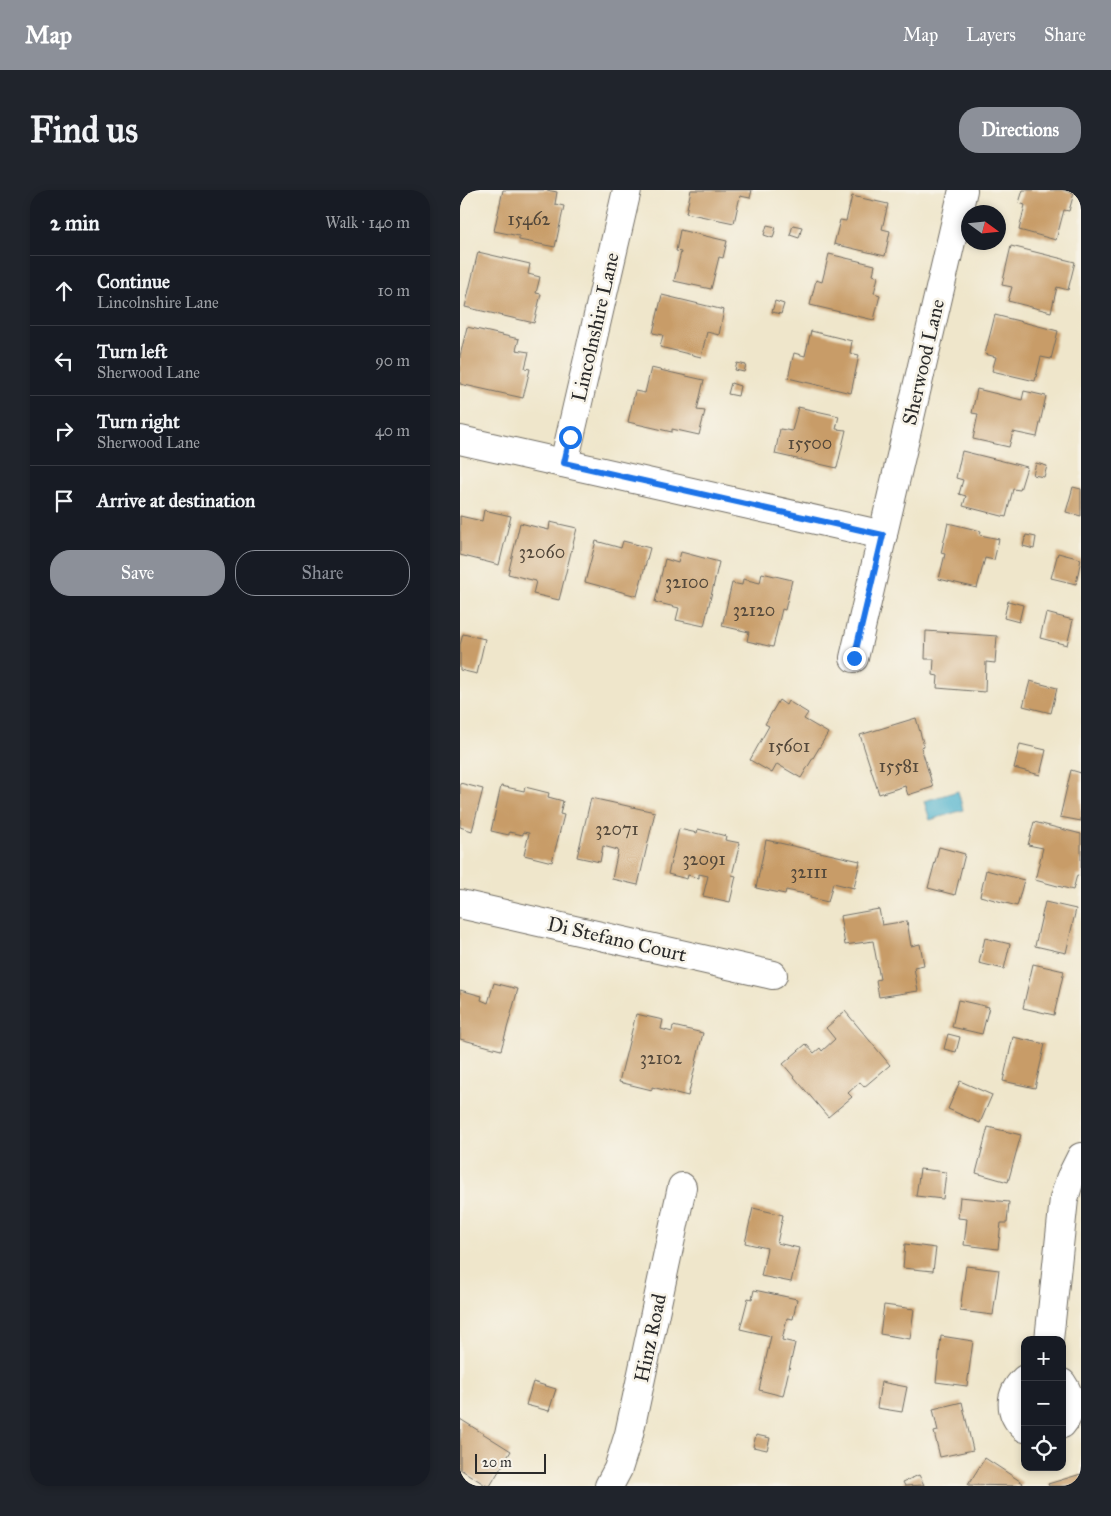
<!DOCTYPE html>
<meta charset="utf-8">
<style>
body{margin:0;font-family:"IM FELL Great Primer",serif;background:#20242c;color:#f1f3f6}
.controls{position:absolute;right:15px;bottom:15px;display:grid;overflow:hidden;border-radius:10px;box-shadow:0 2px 8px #0003}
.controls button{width:45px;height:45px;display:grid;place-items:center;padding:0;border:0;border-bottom:1px solid #363941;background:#171b24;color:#f1f3f6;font:25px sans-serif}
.compass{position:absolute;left:501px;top:15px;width:45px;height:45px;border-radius:50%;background:#171b24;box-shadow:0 2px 8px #0003;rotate:105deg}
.scale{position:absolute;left:15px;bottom:12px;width:71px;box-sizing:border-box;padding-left:5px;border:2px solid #2b2b2b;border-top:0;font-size:14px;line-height:18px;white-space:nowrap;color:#2b2b2b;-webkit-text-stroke:4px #f7f3e8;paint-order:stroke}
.stop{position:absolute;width:15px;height:15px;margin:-11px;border:4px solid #1a73e8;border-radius:50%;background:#fff}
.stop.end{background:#1a73e8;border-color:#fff;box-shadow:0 1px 5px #0008}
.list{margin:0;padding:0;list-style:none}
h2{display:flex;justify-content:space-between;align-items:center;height:65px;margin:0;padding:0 20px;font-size:21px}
h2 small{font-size:16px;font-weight:400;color:#9ea1a6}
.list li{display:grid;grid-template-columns:32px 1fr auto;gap:15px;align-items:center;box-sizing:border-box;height:70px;padding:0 20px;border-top:1px solid #363941}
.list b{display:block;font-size:19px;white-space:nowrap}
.list p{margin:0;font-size:16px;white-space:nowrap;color:#9ea1a6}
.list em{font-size:16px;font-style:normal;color:#9ea1a6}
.actions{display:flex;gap:10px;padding:15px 20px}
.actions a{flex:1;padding:11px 0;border:1px solid #8c9099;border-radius:20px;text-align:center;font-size:18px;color:#8c9099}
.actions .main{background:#8c9099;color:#fff}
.icon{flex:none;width:28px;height:28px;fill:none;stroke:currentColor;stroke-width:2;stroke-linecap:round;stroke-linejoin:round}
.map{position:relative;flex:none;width:621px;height:1296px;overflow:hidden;border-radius:20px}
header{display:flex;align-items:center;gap:30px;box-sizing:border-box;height:70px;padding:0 25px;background:#8c9099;color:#fff}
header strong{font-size:24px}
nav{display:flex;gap:28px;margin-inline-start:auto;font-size:18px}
.intro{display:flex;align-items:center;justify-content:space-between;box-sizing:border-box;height:120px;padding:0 30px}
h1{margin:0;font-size:35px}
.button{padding:12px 22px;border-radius:20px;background:#8c9099;color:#fff;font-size:18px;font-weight:700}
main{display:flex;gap:30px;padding:0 30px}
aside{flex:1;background:#171b24;border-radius:20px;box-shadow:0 2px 8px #0003}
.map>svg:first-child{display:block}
.water{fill:#4fb3ce;stroke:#3d6f7c}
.building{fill:#c89c67}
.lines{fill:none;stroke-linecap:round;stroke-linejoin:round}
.minor-casing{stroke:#706c63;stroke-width:30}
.minor{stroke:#fff;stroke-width:28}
.route{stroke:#1a73e8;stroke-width:6}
.labels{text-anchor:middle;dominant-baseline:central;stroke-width:5;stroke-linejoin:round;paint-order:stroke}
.number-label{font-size:18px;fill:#52473a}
.street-label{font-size:20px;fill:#2b2b2b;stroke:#f7f3e8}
</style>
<header>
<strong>Map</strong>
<nav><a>Map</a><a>Layers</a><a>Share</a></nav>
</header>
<div class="intro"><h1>Find us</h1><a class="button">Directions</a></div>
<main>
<aside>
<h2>2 min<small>Walk · 140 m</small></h2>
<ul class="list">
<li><svg class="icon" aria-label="ahead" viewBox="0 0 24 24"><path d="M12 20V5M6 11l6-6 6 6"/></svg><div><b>Continue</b><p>Lincolnshire Lane</p></div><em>10 m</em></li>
<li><svg class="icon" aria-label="left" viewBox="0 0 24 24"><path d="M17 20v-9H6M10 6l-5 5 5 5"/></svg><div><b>Turn left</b><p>Sherwood Lane</p></div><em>90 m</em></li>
<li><svg class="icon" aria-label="right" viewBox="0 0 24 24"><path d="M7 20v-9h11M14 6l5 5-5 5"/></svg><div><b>Turn right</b><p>Sherwood Lane</p></div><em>40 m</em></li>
<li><svg class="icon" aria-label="arrive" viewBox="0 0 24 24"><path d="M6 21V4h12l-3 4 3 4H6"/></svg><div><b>Arrive at destination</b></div></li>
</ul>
<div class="actions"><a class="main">Save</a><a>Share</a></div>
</aside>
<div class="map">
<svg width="621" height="1296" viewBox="0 0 621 1296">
<rect width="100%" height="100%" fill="#f7f3e8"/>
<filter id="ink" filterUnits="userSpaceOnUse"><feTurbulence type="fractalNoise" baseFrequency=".02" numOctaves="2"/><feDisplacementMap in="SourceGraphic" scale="10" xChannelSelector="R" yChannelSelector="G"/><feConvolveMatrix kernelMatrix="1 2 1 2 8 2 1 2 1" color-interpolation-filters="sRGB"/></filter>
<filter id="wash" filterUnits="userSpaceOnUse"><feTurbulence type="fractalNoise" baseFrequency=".0096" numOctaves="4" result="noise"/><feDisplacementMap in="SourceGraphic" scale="20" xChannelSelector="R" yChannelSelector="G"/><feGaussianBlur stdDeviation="1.12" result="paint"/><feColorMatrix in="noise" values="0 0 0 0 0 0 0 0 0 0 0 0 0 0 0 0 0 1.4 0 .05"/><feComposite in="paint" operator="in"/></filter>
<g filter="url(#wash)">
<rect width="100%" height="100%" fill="#efe6cb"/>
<polygon class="water" points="498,601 503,620 470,630 464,611"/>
<g id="blocks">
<g class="building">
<polygon points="43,0 87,0 97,2 95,14 104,16 95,57 59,50 59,46 34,41"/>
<polygon points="231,0 292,0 290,8 280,6 274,33 226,23"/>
<polygon points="563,0 603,0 614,3 609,21 604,20 596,50 559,40 565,15 559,13"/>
<polygon points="392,6 428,14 422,39 430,41 425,66 374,54 380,30 386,31"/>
<polygon points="307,35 316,37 313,48 304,45"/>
<polygon points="333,35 342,37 339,48 330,45"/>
<polygon points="220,40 267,51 263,68 259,67 251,99 214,91 221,62 216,61"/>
<polygon points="551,56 615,72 608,100 597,97 591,122 548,111 552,97 542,95"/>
<polygon points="18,62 70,74 68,84 80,87 76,103 81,104 74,133 5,117"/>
<polygon points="369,64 415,75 413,85 418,87 414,103 420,105 414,130 350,115 356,90 362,92"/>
<polygon points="202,105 264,120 259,145 247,142 241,167 200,157 203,145 193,143"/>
<polygon points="315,111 324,114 321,124 312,122"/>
<polygon points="535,125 598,141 591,169 581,167 575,191 532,181 536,167 525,164"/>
<polygon points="7,137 59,149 56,160 69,162 65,178 70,179 63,208 0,194 0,166"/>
<polygon points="351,141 392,151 390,163 399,165 391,203 328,188 334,163 345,166"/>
<polygon points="277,173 286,175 284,182 275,180"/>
<polygon points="191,178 244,190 237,220 245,221 239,245 212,239 212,242 168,232 175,201 185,203"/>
<polygon points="271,193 280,196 278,206 268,204"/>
<polygon points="517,199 562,210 564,201 586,206 577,247 553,242 549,257 513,249 518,224 512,223"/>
<polygon points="338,217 379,226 376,239 386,240 377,278 315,264 320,239 332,241"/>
<polygon points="502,261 567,277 560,300 553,299 546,327 503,316 506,306 499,304 503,290 496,288"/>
<polygon points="576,273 587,276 584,287 573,285"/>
<polygon points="613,297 621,299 621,326 606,322"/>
<polygon points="24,320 51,326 39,375 0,365 0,326 22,331"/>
<polygon points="90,332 117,338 99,410 73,404 76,391 48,384 60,333 89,340"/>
<polygon points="488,333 521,341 520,345 539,349 534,370 525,368 517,398 479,389 485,364 481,363"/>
<polygon points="566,345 576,347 574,359 563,356"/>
<polygon points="136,351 161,358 163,351 190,358 177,406 125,392"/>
<polygon points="221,362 259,372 244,436 216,430 219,418 195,412 205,369 218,373"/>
<polygon points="598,363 621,369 616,394 591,388"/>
<polygon points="302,383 332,390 325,420 322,419 313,457 287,451 289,442 262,436 272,393 282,395 283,389 300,393"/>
<polygon points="548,411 563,415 559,432 544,428"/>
<polygon points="586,423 613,430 607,455 580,448"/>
<polygon points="466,441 537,446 535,473 526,472 525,502 477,498 478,486 473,485 474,469 465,469"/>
<polygon points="3,444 25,449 17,484 0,480 0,455"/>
<polygon points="570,491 597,498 591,523 563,516"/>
<polygon points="319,510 326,515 328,511 348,523 344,529 368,543 341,588 317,574 312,583 290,570 309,536 305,534"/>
<polygon points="456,528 464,556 461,557 473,597 448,605 445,596 419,604 400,545"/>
<polygon points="560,554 586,560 580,585 554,578"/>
<polygon points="611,580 621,583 621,631 600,627"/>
<polygon points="0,593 23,599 12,641 0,637"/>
<polygon points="41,596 64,601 65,597 89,603 88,607 103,611 100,624 104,625 92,672 64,665 69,643 63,642 63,645 49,642 49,645 31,641"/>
<polygon points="131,608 195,622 178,695 152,689 158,660 143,656 140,672 117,667"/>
<polygon points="574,632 621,644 621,686 617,685 613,700 575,690 583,658 568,655"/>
<polygon points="219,639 237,643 238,639 266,646 265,650 280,653 272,685 276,686 270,712 243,706 248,686 239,684 239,688 228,685 227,689 208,684"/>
<polygon points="306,650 400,671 394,698 373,693 368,712 350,708 350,705 326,700 325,704 296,698"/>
<polygon points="479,657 505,664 495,705 468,698"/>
<polygon points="526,680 564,690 557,716 520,706"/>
<polygon points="585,712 616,719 606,763 575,756"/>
<polygon points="419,719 422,735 447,731 451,756 460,754 464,775 454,777 458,801 419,807 416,790 420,789 413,751 385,755 380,726"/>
<polygon points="525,748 550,754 544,779 519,773"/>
<polygon points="573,774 604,781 594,825 563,818"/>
<polygon points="34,793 58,799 41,860 0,849 0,800 22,806 21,810 28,813"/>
<polygon points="498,810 529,817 522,844 492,837"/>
<polygon points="385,821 430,875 404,897 400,892 388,903 392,907 368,927 323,874 346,854 354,863 360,858 362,861 375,849 366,838"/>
<polygon points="176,824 203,830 201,839 212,842 213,836 243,843 228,906 192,897 192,900 159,892"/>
<polygon points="488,844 500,847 496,862 484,859"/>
<polygon points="553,847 585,854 575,898 543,891"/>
<polygon points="500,891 532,905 520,933 488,919"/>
<polygon points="528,937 561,945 548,992 516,983"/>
<polygon points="460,979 486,982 483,1009 456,1006"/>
<polygon points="500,1007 549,1012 547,1033 541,1033 538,1059 504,1055 507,1029 498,1028"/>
<polygon points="293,1018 323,1025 317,1053 339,1058 331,1092 301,1086 307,1058 285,1053"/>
<polygon points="445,1054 476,1058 473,1081 443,1078"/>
<polygon points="506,1076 539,1080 533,1125 500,1121"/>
<polygon points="294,1100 337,1109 333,1129 327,1128 322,1150 335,1153 323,1206 299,1200 311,1146 280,1139 288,1108 292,1109"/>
<polygon points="424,1115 454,1119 450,1149 420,1144"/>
<polygon points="481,1146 513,1151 507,1196 476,1192"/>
<polygon points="73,1192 96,1199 89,1221 66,1215"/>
<polygon points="421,1192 447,1197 442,1222 417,1218"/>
<polygon points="502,1212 513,1260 480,1267 474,1242 478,1241 473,1219"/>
<polygon points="0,1229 51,1261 30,1296 27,1296 0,1279"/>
<polygon points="296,1245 310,1248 307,1260 293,1257"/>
<polygon points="525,1268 563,1293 561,1296 508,1295"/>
<polygon points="621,1284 621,1296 589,1296 588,1294"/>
<polygon points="459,1285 464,1295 445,1296 443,1292"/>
</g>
</g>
</g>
<g filter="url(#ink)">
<use href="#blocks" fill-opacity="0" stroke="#706c63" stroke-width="1"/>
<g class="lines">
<defs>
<g id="minor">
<polyline points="0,250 423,345"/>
<polyline points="104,273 167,0"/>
<polyline points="394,468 503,0"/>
<polyline points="0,714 313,785"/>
<polyline points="589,1150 604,1009 610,989 621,967"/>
<path d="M565 1189C549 1204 548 1223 565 1238"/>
<path d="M602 1193C611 1206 614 1221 602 1234"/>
<polyline points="149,1296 158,1279 169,1244 222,997"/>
</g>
</defs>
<use href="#minor" class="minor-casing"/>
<use href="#minor" class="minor"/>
</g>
</g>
<g class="lines" filter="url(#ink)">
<polyline class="route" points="110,247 104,273 423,345 394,468"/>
</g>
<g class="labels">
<g class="number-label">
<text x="69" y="29">15462</text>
<text x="350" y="253">15500</text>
<text x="82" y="362">32060</text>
<text x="227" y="392">32100</text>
<text x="294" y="420">32120</text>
<text x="329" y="556">15601</text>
<text x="439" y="576">15581</text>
<text x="157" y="639">32071</text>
<text x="244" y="669">32091</text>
<text x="349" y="682">32111</text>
<text x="201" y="868">32102</text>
</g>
<g class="street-label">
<text transform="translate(135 137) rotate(-77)">Lincolnshire Lane</text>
<text transform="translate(463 172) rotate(-77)">Sherwood Lane</text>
<text transform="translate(157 749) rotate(13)">Di Stefano Court</text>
<text transform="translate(190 1148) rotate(-78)">Hinz Road</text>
</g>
</g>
</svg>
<div class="controls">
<button>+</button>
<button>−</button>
<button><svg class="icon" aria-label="locate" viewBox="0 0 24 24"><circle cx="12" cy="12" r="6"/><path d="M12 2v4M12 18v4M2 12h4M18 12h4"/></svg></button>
</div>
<svg class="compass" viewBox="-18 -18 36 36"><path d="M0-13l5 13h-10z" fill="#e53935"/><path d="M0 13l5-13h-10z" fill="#9ea1a6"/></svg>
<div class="scale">20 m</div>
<div class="stop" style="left:110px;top:247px"></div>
<div class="stop end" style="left:394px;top:468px"></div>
</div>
</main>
